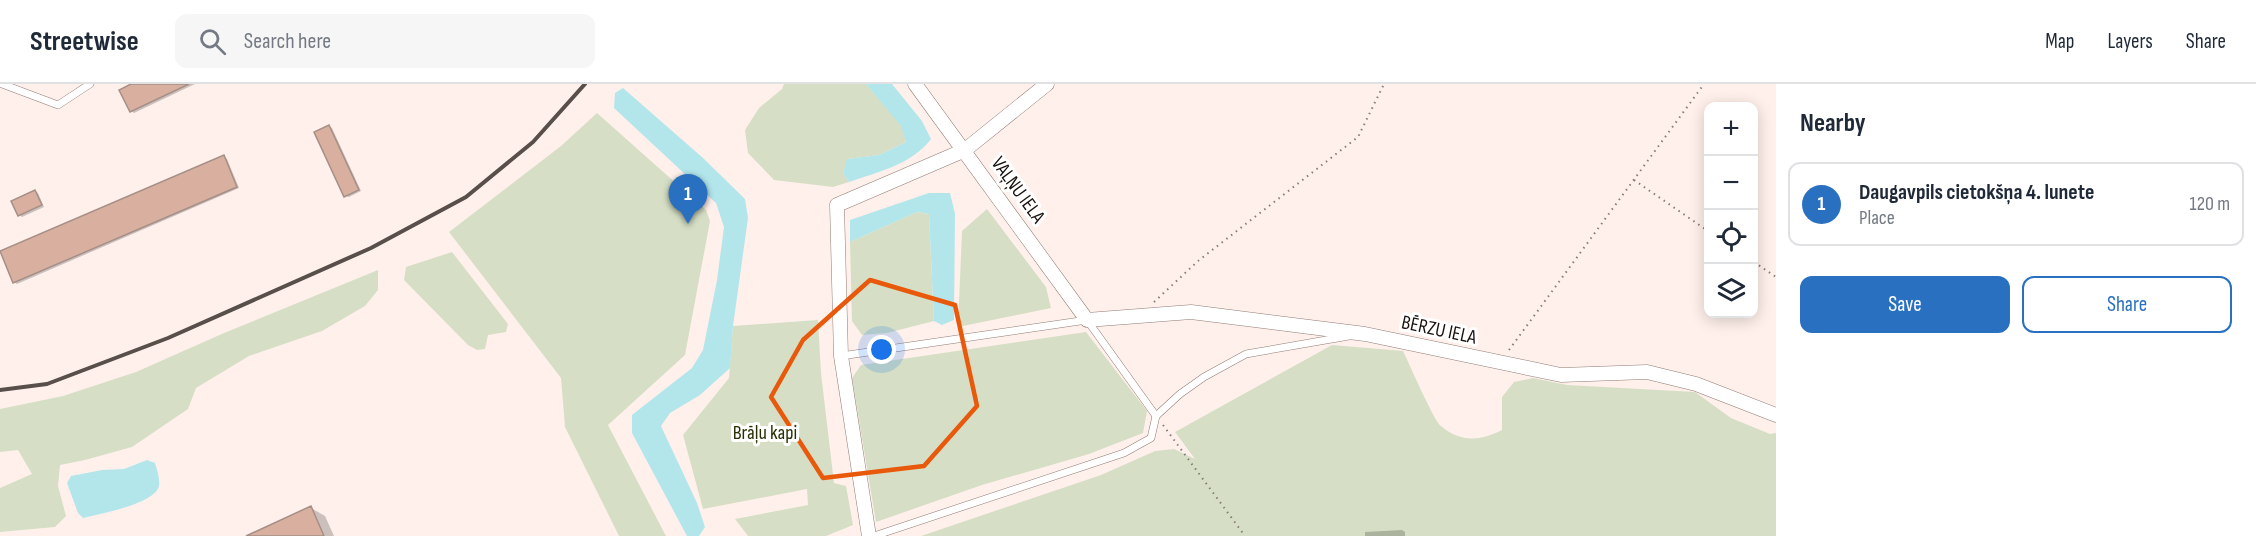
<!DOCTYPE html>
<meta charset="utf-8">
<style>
body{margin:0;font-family:"Sofia Sans Condensed",sans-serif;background:#f6f6f7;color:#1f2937}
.controls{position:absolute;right:18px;top:18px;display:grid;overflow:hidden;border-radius:12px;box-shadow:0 3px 15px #0003}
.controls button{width:54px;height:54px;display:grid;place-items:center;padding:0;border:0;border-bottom:2px solid #e0e1e3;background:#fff;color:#1f2937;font:30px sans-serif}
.you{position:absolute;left:882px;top:266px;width:21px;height:21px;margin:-15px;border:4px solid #fff;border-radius:50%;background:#1a73e8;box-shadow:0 0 0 9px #1a73e833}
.badge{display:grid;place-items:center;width:39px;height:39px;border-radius:50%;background:#2a70c1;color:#fff;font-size:20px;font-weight:700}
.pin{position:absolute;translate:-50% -50px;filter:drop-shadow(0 2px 3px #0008)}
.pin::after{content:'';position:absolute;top:32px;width:21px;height:18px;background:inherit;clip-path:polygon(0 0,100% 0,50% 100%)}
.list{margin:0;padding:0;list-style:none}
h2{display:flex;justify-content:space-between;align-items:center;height:78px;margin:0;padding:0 24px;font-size:26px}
h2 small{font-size:20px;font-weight:400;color:#747a83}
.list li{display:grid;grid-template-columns:39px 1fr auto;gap:18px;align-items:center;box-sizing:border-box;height:84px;margin:0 12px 12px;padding:0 12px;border:2px solid #e0e1e3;border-radius:12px}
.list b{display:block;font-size:22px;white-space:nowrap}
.list p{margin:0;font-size:20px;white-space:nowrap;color:#747a83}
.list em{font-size:20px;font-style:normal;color:#747a83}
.actions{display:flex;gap:12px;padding:18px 24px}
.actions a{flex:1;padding:14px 0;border:2px solid #2a70c1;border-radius:12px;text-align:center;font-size:21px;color:#2a70c1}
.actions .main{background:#2a70c1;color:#fff}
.icon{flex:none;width:33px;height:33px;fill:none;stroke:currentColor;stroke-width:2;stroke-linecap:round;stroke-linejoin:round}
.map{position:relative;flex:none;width:1776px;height:452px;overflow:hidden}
header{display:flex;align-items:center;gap:36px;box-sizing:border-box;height:84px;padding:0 30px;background:#fff;border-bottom:2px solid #e0e1e3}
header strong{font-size:28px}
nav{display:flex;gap:33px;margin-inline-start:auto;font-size:21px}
.search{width:420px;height:54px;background:#f6f6f7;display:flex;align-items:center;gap:15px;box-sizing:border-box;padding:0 21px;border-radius:12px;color:#747a83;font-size:22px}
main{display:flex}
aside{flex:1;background:#fff}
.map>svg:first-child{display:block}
.green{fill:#d6dfc5}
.water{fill:#b2e6eb}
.shadow{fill:#0003}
.building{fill:#d9b0a0;stroke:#a58f87;stroke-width:1.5}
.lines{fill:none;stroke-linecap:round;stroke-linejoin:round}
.service-casing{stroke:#917c75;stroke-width:8}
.minor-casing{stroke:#917c75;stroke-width:15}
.path{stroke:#877c78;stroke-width:2;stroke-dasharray:1.5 4.5;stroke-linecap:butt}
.service{stroke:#fff;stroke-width:7}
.minor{stroke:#fff;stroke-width:14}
.rail{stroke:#584e4a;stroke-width:4}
.marked{fill:none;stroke:#e8590c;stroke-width:4.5;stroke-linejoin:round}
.labels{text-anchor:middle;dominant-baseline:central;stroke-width:6;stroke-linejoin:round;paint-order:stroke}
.street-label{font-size:20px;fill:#19110e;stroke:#fff}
.park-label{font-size:20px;fill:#263003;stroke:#fff}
</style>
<header>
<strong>Streetwise</strong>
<div class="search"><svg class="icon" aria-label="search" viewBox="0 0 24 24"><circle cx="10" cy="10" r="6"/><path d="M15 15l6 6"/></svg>Search here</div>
<nav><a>Map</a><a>Layers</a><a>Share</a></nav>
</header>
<main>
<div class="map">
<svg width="1776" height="452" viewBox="0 0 1776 452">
<rect width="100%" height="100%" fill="#fff0eb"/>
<g class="green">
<polygon points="784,0 866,0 902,42 906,58 879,71 848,75 843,89 849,98 833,103 774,96 748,69 745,46 759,24 782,5"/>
<polygon points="597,29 706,126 710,137 685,271 608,341 666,452 619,452 565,343 561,294 449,148 561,62"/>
<polygon points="987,125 1046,203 1051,224 958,243 962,147"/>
<polygon points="917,128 929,130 934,237 887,249 862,251 852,237 850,158"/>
<polygon points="452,168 508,240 506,248 488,251 485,265 477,266 468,261 404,196 406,183"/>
<polygon points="378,186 378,206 365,222 322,247 249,272 196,304 188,325 132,363 85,376 60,381 58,402 66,432 55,443 0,448 0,404 32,390 18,366 0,368 0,325 63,312 136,288 224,249"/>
<polygon points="818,236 821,289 834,399 846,402 853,441 826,452 748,452 735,435 808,421 807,405 703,425 683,351 729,294 733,242"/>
<polygon points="1086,248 1147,327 1143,349 1089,370 982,401 876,438 852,294 861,281"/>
<path d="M1332 261 1403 267C1409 279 1434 337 1441 342 1461 359 1480 357 1502 346V313L1514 298 1533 294 1567 301 1695 308 1731 334 1770 350 1776 349V452H921L1101 391 1155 367 1174 365 1195 375 1175 348Z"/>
</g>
<g class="water">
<path d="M866 0H892L922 37 931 55C911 81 878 88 849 98L843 89 847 75 879 71 906 58 901 42Z"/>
<polygon points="623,4 703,74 745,115 748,134 733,242 730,284 700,311 670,329 661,342 697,419 705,443 699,452 687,452 632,349 632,331 692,284 703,266 717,196 724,143 716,119 614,24 615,9"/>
<polygon points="929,109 950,109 955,130 954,236 942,241 934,237 929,130 917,128 850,158 850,136"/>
<path d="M147 376 155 379C157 386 160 394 159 402 155 420 99 430 83 434L78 429 67 399 71 392 102 386 124 385Z"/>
</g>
<g class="shadow">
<polygon points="135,0 195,0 134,29 131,27"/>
<polygon points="329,42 332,44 361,107 349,113 346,112"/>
<polygon points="224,73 227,75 239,104 17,200 14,198"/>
<polygon points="35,107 38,109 44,123 22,133 19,131"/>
<polygon points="311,424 325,432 334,452 250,452"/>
<polygon points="1402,446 1405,448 1405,452 1365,452 1365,448"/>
</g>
<g class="building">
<polygon points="131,0 189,0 130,28 119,6"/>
<polygon points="329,41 359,106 344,113 314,48"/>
<polygon points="224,71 237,103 13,199 0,167"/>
<polygon points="35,106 42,121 18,132 11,117"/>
<polygon points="311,422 324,452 246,452"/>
</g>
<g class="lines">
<defs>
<g id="service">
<polyline points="2,0 58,21 90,0"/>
<polyline points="841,272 1087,236 1156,332"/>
<polyline points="874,452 1124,369 1151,354 1156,332 1180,310 1204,293 1246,270 1349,252"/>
</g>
<g id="minor">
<polyline points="915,0 1087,236 1191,228 1365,250 1561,291 1647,288 1696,300 1776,331"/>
<polyline points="869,452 841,272 837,121 965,66 1047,0"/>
</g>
</defs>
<use href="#service" class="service-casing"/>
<use href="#minor" class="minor-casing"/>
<g class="path">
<polyline points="1634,96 1708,147"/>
<polyline points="1754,178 1776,193"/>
<polyline points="1154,218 1198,177 1358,53 1384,0"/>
<polyline points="1509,266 1704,0"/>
<polyline points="1163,341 1245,452"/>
</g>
<use href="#service" class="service"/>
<use href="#minor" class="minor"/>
<polyline class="rail" points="0,306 47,300 168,254 371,164 466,113 533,58 585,0"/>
</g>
<path class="marked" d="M870 196 955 221 977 322 924 382 823 394 771 313 803 256Z"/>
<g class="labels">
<g class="street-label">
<text transform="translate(1018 106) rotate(54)">VAĻŅU IELA</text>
<text transform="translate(1439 246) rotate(12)">BĒRZU IELA</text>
</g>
<g class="park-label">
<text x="765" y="349">Brāļu kapi</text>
</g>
</g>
</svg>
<div class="controls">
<button>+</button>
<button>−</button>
<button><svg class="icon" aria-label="locate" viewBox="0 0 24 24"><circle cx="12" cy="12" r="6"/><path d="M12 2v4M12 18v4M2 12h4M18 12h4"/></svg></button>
<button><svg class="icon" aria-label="layers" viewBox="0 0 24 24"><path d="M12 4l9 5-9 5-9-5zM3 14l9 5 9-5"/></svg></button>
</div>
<div class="you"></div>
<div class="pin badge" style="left:688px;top:140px">1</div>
</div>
<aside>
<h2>Nearby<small></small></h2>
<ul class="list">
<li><span class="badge">1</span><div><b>Daugavpils cietokšņa 4. lunete</b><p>Place</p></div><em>120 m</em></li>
</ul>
<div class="actions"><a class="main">Save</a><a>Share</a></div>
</aside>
</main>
